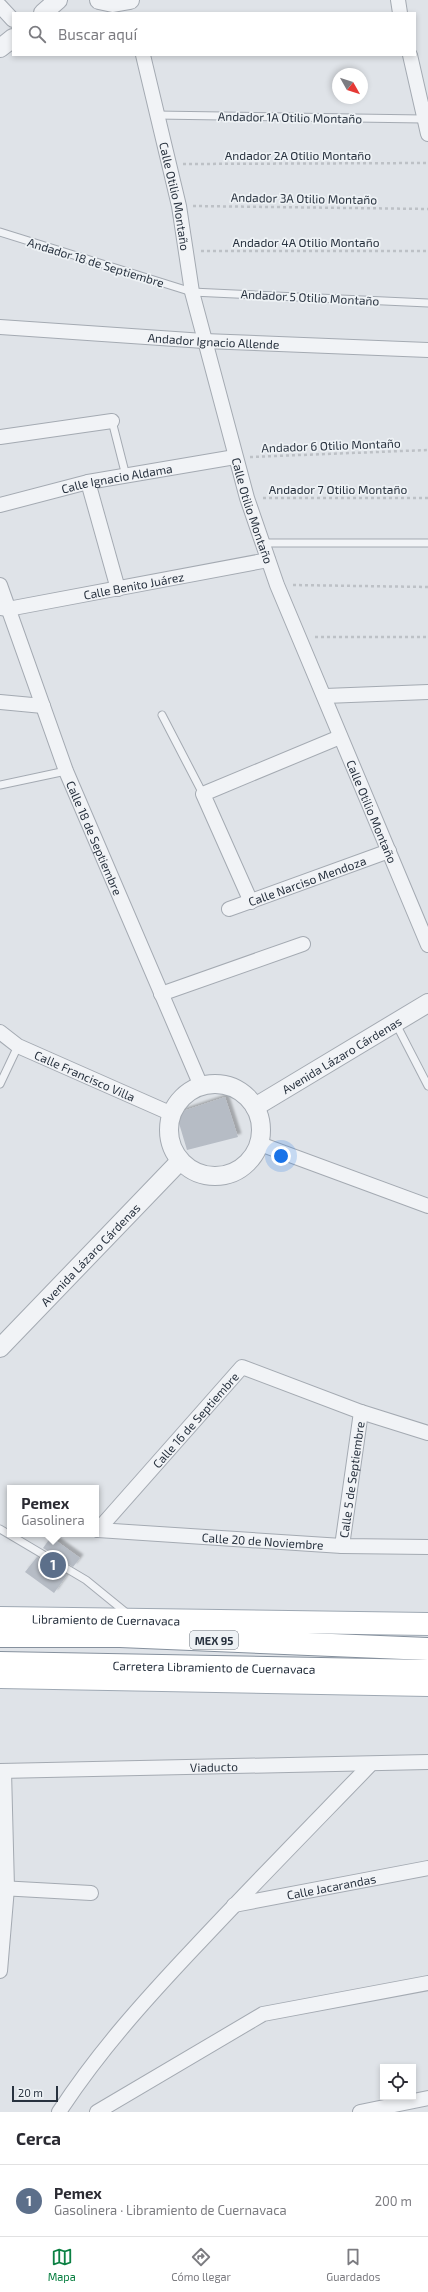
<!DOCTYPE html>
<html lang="es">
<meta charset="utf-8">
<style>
body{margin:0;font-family:"Exo 2",sans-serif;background:#f2f2f3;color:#2b2b33}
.controls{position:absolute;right:12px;bottom:12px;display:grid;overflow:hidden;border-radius:0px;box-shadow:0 2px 6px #0003}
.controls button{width:36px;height:36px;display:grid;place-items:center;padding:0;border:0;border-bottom:1px solid #e1e1e2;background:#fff;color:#2b2b33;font:20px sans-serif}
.compass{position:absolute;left:332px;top:68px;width:36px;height:36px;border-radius:50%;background:#fff;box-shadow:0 2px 6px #0003;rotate:129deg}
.scale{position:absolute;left:12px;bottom:10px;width:46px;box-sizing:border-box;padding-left:4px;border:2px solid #28323f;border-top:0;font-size:11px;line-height:14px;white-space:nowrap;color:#28323f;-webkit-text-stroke:3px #eef2f5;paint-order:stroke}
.you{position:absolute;left:281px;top:1156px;width:14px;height:14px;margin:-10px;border:3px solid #fff;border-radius:50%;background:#1a73e8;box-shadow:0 0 0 6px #1a73e833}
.badge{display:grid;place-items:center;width:26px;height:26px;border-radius:50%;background:#0b8043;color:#fff;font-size:13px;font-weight:700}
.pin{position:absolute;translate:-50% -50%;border:2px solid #fff;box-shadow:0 1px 4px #0006}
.popup{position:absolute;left:7px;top:1485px;width:92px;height:52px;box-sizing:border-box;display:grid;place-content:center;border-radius:0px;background:#fff;filter:drop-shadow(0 1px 3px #0005);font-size:13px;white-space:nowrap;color:#7c7c81}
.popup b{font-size:15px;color:#2b2b33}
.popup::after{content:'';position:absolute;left:50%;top:100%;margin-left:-8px;border:8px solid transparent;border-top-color:#fff}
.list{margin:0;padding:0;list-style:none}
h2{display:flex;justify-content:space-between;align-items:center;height:52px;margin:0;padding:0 16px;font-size:17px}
h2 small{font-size:13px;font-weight:400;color:#7c7c81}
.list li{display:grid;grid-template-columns:26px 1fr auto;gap:12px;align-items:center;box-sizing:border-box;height:72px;padding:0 16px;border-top:1px solid #e1e1e2}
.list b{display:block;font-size:15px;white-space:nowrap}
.list p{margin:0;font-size:13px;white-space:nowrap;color:#7c7c81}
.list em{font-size:13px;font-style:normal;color:#7c7c81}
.icon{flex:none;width:22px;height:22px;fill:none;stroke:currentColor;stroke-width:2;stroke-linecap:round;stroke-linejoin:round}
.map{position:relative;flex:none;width:428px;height:2112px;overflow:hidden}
.search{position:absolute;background:#fff;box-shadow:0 2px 6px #0003;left:12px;right:12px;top:12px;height:44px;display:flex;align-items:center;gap:10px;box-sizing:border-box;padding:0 14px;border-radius:0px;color:#7c7c81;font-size:15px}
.sheet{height:124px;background:#fff}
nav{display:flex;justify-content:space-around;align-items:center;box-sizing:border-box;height:56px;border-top:1px solid #e1e1e2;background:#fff;font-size:11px;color:#7c7c81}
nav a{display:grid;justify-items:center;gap:2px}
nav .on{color:#0b8043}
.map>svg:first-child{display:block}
.building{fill:#b6bcc5;filter:url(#shadow)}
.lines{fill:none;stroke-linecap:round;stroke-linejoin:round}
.service-casing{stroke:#a4aab2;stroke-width:9}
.minor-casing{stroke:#a4aab2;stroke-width:16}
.tertiary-casing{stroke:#a4aab2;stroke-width:20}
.primary-casing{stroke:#9ea8b3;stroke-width:24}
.trunk-casing{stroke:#86919e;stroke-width:24}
.path{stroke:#bdc1c6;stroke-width:2.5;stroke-dasharray:3 3;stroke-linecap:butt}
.service{stroke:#f1f3f6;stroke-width:7}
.minor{stroke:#f1f3f6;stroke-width:14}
.tertiary{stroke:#f1f3f6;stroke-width:18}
.primary{stroke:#fff;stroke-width:22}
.trunk{stroke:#fff;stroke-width:22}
.labels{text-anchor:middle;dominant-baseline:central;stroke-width:3.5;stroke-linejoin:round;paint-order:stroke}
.shield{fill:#eef2f5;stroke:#636c76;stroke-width:1}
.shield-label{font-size:11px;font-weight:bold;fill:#28323f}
.street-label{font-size:12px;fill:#28323f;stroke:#eef2f5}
</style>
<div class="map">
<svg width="428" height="2112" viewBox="0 0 428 2112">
<defs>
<filter id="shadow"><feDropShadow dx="3.5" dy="-3.5" stdDeviation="1" flood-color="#0004"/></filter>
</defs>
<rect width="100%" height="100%" fill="#dfe3e8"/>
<g class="building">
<polygon points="225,1097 238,1137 187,1150 178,1120 180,1112"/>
<polygon points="51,1537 80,1558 73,1567 43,1548"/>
<polygon points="37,1557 67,1575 54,1593 25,1572"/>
</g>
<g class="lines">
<defs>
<g id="service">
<polyline points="156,115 423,119"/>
<polyline points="0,232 192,292 428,303"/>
<polyline points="112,421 126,476"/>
<polyline points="263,543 428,543"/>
<polyline points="162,715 203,794"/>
<polyline points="0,785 66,771"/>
<polyline points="395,1022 428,1086"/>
<polyline points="0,1084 18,1046"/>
<polyline points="0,1529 86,1580 129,1615"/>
</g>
<g id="minor">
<polyline points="398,0 400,13"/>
<polyline points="0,6 13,20"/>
<path id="s1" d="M143 55 179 206 192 292 247 498 277 585 428 945"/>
<polyline points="410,55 428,134"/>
<path id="s2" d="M0 327 204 341 428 350"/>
<polyline points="0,437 112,421"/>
<polyline points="88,482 118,589"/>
<path id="s3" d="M0 505 88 482 235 457"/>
<path id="s4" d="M0 585 66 771 201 1086"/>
<path id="s5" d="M0 608 8 609 268 560"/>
<polyline points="325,696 428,692"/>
<polyline points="0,702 43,706"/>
<polyline points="251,902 203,794 340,737"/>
<path id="s6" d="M229 909 389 851"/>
<polyline points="161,994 303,944"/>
<path id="s7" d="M0 1032 18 1046 172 1114"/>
<polyline points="260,1144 428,1206"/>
<path id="s8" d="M98 1530 242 1367 361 1412 428 1433"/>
<path id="s9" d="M98 1530 342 1546 428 1547"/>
<path id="s10" d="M342 1546 361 1412"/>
<path id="s11" d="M0 1771 428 1762"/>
<polyline points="0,1888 91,1893"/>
<path id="s12" d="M234 1905 428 1868"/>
<polyline points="0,1971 7,1888 4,1771"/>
<path d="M59 2112C99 2051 145 2000 195 1947 253 1885 312 1825 371 1764"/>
<polyline points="97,2112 263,2014 428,1983"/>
<polyline points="360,2112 428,2098"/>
</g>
<g id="tertiary">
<polyline points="99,0 113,3 130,0"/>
<polyline points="43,13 58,0"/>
<polyline points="0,48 13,38"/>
<circle cx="215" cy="1130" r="46"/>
<path id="s13" d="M255 1107 428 1003"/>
<path id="s14" d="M0 1348 180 1161"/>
</g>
<g id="primary">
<path id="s15" d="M0 1618 428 1624"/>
<polyline points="0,1677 428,1685"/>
</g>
<g id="trunk">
<polyline points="0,1636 120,1636 428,1649"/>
<path id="s16" d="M0 1663 428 1671"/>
</g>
</defs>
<use href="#service" class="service-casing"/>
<use href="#minor" class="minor-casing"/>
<use href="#tertiary" class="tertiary-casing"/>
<use href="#primary" class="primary-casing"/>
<use href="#trunk" class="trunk-casing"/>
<g class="path">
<polyline points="183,164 428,163"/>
<polyline points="193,206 428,209"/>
<polyline points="201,251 428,251"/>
<polyline points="250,457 428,450"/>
<polyline points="263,498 428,498"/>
<polyline points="293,585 428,587"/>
<polyline points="315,637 428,637"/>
</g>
<use href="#service" class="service"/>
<use href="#minor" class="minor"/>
<use href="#tertiary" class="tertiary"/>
<use href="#primary" class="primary"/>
<use href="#trunk" class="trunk"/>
</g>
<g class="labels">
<rect class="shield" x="190" y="1631" width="48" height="18" rx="3"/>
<g class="shield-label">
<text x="214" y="1640">MEX 95</text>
</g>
<g class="street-label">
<text transform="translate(290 117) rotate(1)">Andador 1A Otilio Montaño</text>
<text x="298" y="155">Andador 2A Otilio Montaño</text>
<text stroke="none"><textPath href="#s1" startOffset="145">Calle Otilio Montaño</textPath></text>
<text transform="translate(304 198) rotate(1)">Andador 3A Otilio Montaño</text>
<text x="306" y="242">Andador 4A Otilio Montaño</text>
<text transform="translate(96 262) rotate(17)">Andador 18 de Septiembre</text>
<text transform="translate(310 297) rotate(3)">Andador 5 Otilio Montaño</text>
<text stroke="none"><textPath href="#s2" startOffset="214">Andador Ignacio Allende</textPath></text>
<text transform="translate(331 445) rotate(-2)">Andador 6 Otilio Montaño</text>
<text stroke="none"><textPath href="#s3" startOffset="120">Calle Ignacio Aldama</textPath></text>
<text x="338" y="489">Andador 7 Otilio Montaño</text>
<text stroke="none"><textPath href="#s1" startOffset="469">Calle Otilio Montaño</textPath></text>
<text stroke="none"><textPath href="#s5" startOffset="136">Calle Benito Juárez</textPath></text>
<text stroke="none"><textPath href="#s1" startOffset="793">Calle Otilio Montaño</textPath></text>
<text stroke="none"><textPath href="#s4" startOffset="270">Calle 18 de Septiembre</textPath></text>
<text stroke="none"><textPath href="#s6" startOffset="83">Calle Narciso Mendoza</textPath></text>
<text stroke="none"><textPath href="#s13" startOffset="101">Avenida Lázaro Cárdenas</textPath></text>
<text stroke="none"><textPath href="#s7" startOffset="96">Calle Francisco Villa</textPath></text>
<text stroke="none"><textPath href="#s14" startOffset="130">Avenida Lázaro Cárdenas</textPath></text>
<text stroke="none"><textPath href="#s8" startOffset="147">Calle 16 de Septiembre</textPath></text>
<text stroke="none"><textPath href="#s10" startOffset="67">Calle 5 de Septiembre</textPath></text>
<text stroke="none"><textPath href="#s9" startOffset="165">Calle 20 de Noviembre</textPath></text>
<text stroke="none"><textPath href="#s15" startOffset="106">Libramiento de Cuernavaca</textPath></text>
<text stroke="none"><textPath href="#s16" startOffset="214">Carretera Libramiento de Cuernavaca</textPath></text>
<text stroke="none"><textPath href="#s11" startOffset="214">Viaducto</textPath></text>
<text stroke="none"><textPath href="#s12" startOffset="99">Calle Jacarandas</textPath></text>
</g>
</g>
</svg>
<div class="controls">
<button><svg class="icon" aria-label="locate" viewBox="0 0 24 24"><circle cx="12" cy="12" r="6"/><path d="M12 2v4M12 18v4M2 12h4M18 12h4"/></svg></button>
</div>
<svg class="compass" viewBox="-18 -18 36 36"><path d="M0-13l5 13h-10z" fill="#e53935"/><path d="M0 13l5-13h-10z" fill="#7c7c81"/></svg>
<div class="scale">20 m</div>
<div class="you"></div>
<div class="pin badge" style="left:53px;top:1565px;background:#5c6f8a">1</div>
<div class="popup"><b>Pemex</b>Gasolinera</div>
<div class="search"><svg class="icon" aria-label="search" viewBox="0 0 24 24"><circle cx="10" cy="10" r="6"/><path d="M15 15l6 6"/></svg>Buscar aquí</div>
</div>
<section class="sheet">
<h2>Cerca<small></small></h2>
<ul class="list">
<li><span class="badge" style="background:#5c6f8a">1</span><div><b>Pemex</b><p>Gasolinera · Libramiento de Cuernavaca</p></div><em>200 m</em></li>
</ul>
</section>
<nav>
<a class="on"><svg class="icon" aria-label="map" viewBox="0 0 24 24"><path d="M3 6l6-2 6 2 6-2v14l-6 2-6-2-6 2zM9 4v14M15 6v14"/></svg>Mapa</a>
<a><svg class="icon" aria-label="directions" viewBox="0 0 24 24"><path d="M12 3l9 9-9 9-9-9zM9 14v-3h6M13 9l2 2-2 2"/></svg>Cómo llegar</a>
<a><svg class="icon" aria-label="saved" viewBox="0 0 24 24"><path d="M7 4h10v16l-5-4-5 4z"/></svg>Guardados</a>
</nav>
